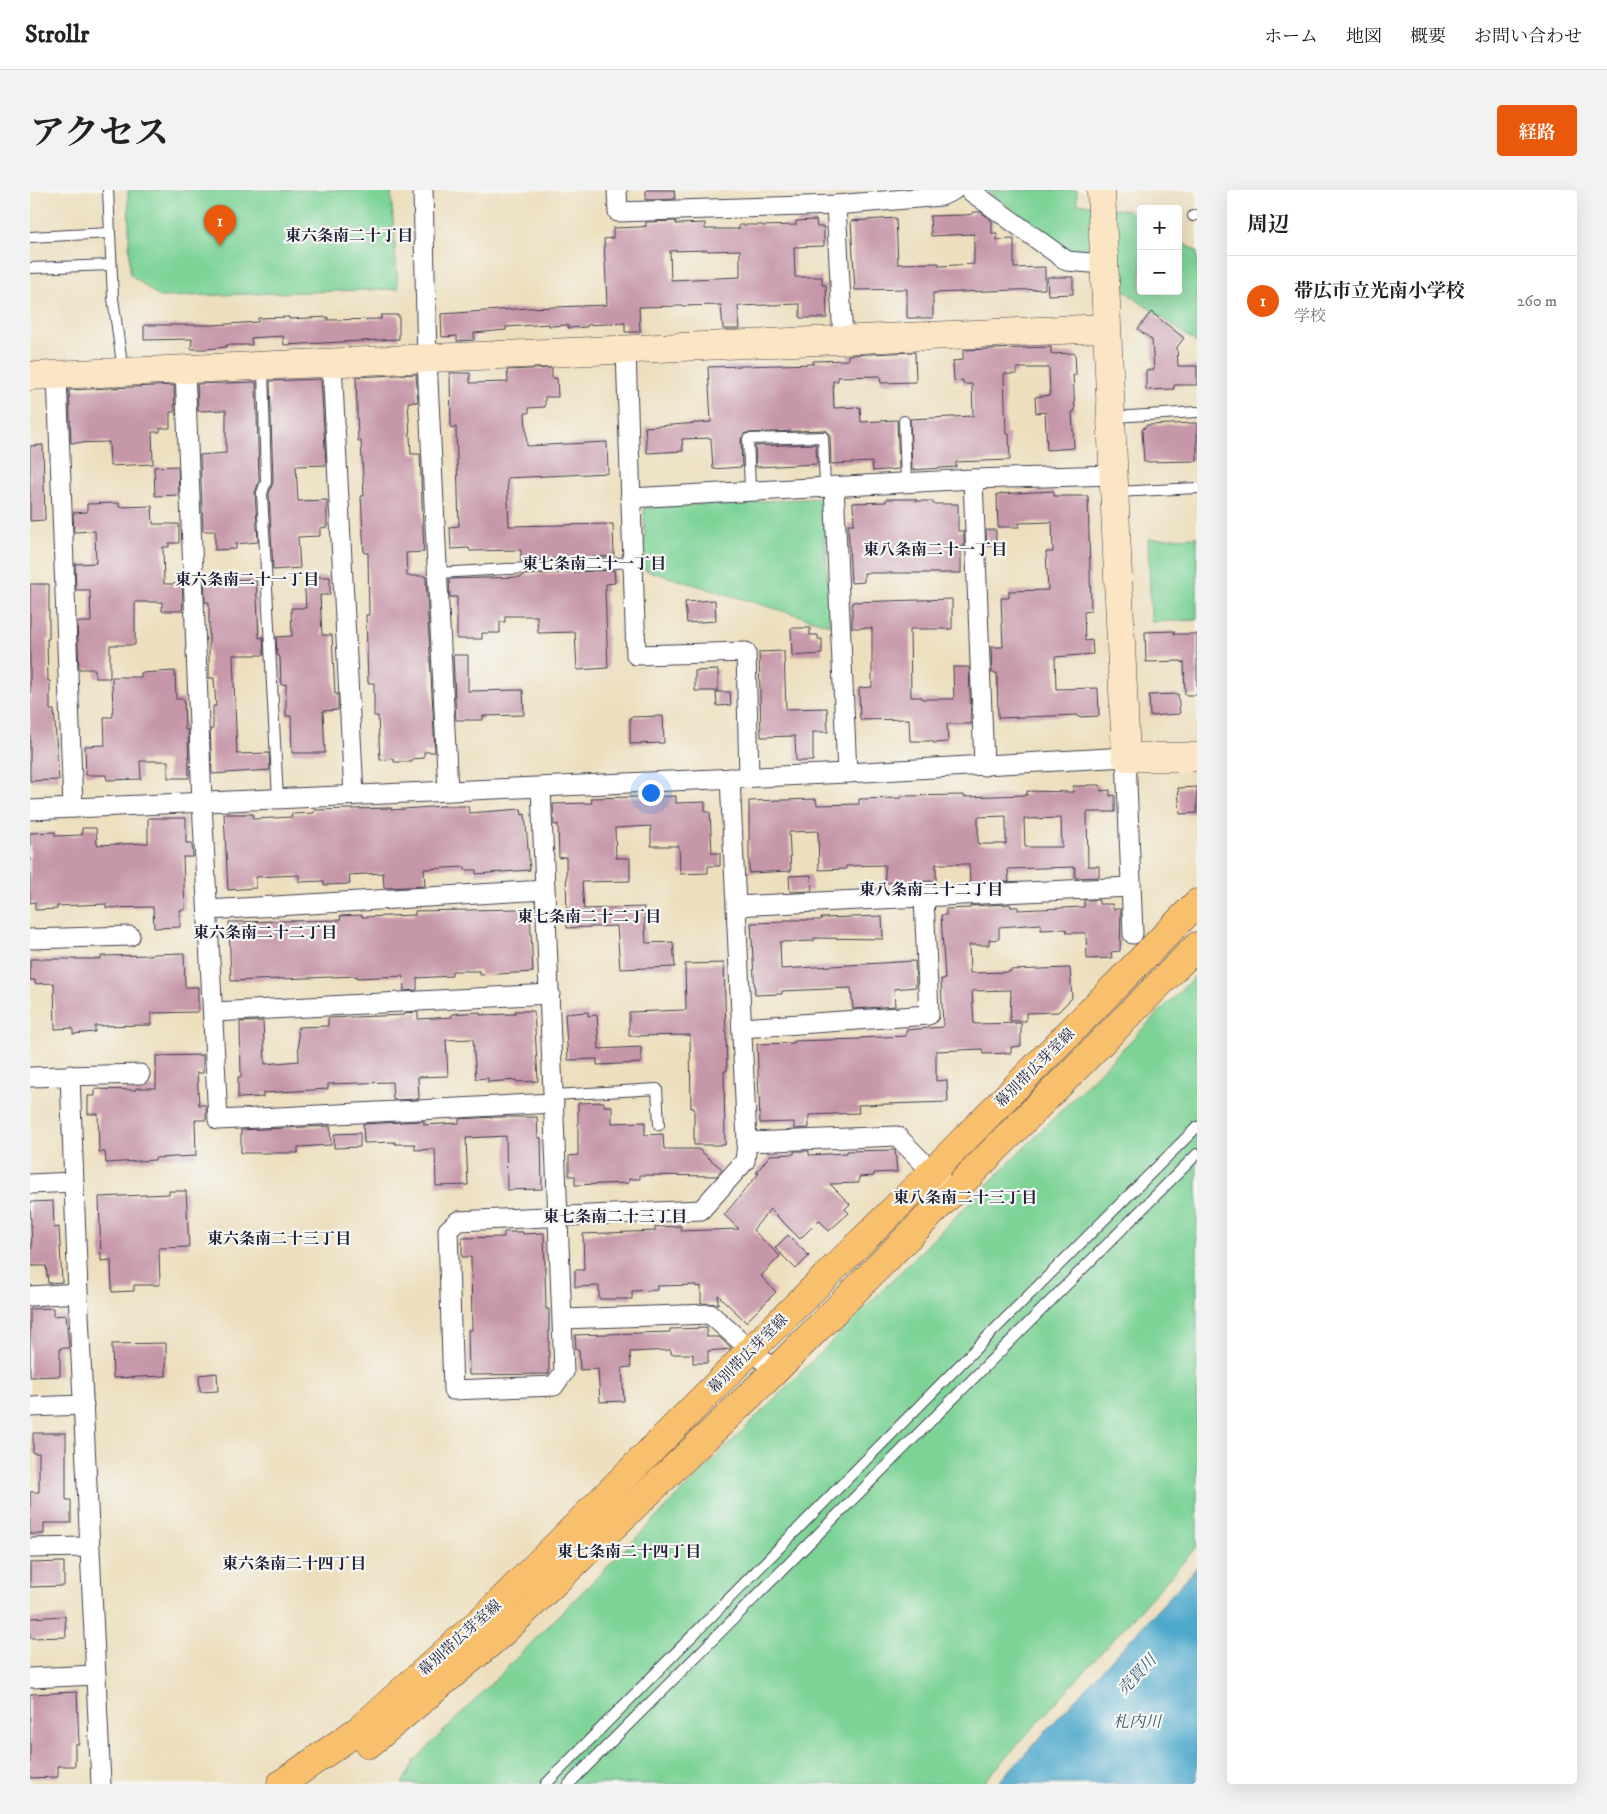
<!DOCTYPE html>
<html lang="ja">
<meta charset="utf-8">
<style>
body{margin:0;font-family:"IM FELL DW Pica","Noto Serif JP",serif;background:#f2f2f2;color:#222}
.controls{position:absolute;right:15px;top:15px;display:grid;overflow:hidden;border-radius:5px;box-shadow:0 5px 20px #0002}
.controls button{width:45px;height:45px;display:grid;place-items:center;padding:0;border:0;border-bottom:1px solid #e0e0e0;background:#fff;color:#222;font:25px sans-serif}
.you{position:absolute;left:620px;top:602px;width:18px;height:18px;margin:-12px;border:4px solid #fff;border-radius:50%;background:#1a73e8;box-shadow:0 0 0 8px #1a73e833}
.badge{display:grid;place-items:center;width:32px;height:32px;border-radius:50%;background:#ea580c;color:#fff;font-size:16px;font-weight:700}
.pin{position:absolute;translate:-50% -41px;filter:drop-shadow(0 1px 2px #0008)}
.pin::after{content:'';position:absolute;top:26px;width:18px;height:15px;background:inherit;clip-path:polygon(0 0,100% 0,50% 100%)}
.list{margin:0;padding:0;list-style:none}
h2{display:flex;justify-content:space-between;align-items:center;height:65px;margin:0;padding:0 20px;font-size:21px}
h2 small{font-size:16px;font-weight:400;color:#767676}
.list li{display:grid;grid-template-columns:32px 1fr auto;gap:15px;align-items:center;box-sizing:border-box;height:90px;padding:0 20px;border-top:1px solid #e0e0e0}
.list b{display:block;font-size:19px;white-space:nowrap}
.list p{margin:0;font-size:16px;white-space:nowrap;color:#767676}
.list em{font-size:16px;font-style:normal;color:#767676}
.map{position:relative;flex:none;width:1167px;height:1594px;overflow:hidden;border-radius:5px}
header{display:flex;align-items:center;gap:30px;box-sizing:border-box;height:70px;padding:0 25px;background:#fff;border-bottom:1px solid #e0e0e0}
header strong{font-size:24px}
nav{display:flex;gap:28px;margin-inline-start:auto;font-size:18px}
.intro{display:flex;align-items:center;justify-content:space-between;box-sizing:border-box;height:120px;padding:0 30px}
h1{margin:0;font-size:35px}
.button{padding:12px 22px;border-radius:5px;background:#ea580c;color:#fff;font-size:18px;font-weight:700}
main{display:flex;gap:30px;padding:0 30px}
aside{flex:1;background:#fff;border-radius:5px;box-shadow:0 5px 20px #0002}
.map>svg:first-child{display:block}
.green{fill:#7dd396;stroke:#507a68}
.water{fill:#4ea9cc;stroke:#386684}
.building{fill:#c697a9;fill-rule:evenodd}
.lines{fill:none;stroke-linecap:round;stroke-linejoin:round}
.lane-casing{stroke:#403e4f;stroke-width:12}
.street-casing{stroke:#403e4f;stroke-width:21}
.secondary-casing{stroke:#403e4f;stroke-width:29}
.primary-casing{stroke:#403e4f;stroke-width:29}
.lane{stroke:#fff;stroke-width:10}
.street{stroke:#fff;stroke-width:19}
.secondary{stroke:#fce5c4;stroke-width:28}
.primary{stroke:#f8bf6c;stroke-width:28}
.labels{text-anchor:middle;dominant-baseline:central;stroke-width:4.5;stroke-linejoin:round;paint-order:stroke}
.street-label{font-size:15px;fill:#22223b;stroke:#f6f6f2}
.neighbourhood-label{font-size:16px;font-weight:bold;fill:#22223b;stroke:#f6f6f2}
.water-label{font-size:16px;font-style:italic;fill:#345875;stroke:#f6f6f2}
</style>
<header>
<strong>Strollr</strong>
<nav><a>ホーム</a><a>地図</a><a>概要</a><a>お問い合わせ</a></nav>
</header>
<div class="intro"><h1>アクセス</h1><a class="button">経路</a></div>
<main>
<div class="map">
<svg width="1167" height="1594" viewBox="0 0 1167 1594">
<rect width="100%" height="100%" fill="#f6f6f2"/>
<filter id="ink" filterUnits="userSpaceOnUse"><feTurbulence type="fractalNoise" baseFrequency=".02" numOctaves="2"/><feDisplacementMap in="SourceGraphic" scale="10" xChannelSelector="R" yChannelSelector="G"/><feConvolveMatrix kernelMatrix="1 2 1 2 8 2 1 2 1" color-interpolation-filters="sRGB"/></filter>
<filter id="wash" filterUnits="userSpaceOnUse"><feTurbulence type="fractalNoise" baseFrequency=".0096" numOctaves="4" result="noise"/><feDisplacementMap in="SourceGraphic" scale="20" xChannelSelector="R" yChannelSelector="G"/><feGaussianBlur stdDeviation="1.12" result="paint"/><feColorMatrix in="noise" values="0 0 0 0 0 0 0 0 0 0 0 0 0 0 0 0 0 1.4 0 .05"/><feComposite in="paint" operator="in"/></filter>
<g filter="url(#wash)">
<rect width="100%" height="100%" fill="#eddfbe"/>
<g class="green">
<polygon points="98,0 361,0 368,99 129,107 100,84"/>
<polygon points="954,0 1047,0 1047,13 1099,21 1111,28 1111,101 1148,101 1148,50 1167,61 1167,153"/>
<polygon points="793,308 800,435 615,380 614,317"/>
<polygon points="1167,347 1167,430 1121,432 1118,349"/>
<polygon points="1167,784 1167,1357 952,1594 372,1594 386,1569"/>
</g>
<polygon class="water" points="1167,1377 1167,1594 967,1594"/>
<g id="blocks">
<g class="building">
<polygon points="616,0 644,0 645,9 616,10"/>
<polygon points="943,22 951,22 962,31 962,43 967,43 967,50 984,49 984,78 1015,77 1015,99 903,103 903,128 877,128 877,99 825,100 821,31 866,28 868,74 909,73 909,76 944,74 944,44 901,46 900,26 935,25 943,24"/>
<path d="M786 30 787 37H794V56L764 57 765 87H792V95H796L797 128H770V114L708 116 710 139H693L691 115 609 117 610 142H595V133L557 135V137L538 138V135L519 136V134L476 137V140L444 143V150L427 151V146L412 147 411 124 499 118 577 115 574 49 583 48V38L610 37 616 36V32L646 31V34L675 33V39H709V35H733V36L766 35V31ZM678 60V61L710 60V87L641 90 640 61Z"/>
<polygon points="1017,87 1043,87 1043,104 1018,105"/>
<polygon points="1121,122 1154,148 1147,157 1148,176 1167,176 1167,195 1144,195 1144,199 1116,200 1116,180 1124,180 1122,150 1108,139"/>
<polygon points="351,125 369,125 369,149 254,155 253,146 221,148 222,155 196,155 196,157 176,159 161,159 162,149 114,150 114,135 183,135 228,132 228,128 259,127 259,129 298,127 298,130 351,129"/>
<polygon points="1021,157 1021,164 1045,163 1046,185 1043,185 1045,221 1042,222 1044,258 1017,260 1015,222 1006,223 1005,207 1020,205 1019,178 987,178 987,184 974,184 976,244 979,244 980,270 926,272 926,277 882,280 880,229 943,226 942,194 933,194 933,190 924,191 923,171 933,170 933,160"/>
<polygon points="885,162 886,192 851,193 850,186 808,187 808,191 803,191 804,218 830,217 831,232 867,230 869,279 843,281 842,272 801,274 800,246 797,241 793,240 715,243 711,249 712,277 683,279 681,248 652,249 653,261 617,263 615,237 681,232 678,177 783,174 783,171 818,170 818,165"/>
<polygon points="522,178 522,188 527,188 528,207 515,207 515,217 499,218 499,223 495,223 497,256 577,252 578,283 477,288 479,336 583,334 584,366 491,371 491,360 440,361 439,358 421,359 420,337 429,336 426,237 421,238 420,183 440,183 440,193 478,192 477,180"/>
<polygon points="386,184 388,212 378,212 381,264 390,264 394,362 376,363 377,386 395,386 396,389 405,562 394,562 394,568 382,569 382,572 364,572 364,569 350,570 348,526 344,526 344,493 338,493 336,425 339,425 338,363 334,363 331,306 334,306 331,251 328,251 326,187"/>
<polygon points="291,189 296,275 266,276 268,311 297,310 297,337 290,338 290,346 268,347 270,378 243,380 239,304 243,292 240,191"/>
<polygon points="226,192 229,291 225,303 228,352 206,354 206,359 185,360 185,341 173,341 170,265 196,263 196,220 168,221 167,194"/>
<polygon points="144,195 145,222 140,222 140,238 130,238 130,242 122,242 123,274 80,276 79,252 41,253 39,200"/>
<polygon points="1167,233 1167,271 1114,272 1112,240 1117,235"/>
<polygon points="786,254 787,274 726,277 725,256"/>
<polygon points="13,255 15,330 0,331 0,256"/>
<polygon points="148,276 149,305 125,306 124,277"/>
<polygon points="1024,301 1024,306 1058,306 1061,421 1054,422 1055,451 1062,450 1063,464 1025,467 1026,499 1068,498 1069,526 1048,527 1048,525 968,528 967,483 962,483 961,457 973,457 971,408 979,408 979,401 1018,400 1016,362 1023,362 1022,332 989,333 989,337 968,337 967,304"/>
<polygon points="856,309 886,309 886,311 903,311 903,314 928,314 928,341 934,341 934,357 931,357 931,383 834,383 834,392 821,393 818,334 824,334 823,313 856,312"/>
<polygon points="89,313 89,317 122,316 123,334 149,334 149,353 139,353 139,357 133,357 134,394 152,394 153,413 152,421 132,421 132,412 105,412 105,455 80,455 80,488 65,488 65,479 49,479 47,432 61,432 60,400 46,400 45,374 66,373 65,341 44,342 43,323 57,322 57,314"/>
<polygon points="956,340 966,340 966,356 957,356"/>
<polygon points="584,380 585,393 576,394 576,400 575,400 578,478 547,480 545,442 508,443 507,426 475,426 475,432 470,432 470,443 452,443 452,449 427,449 427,407 420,407 419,389 492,387 492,385"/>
<polygon points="187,385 188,390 226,389 229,448 233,447 234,465 203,465 207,564 239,563 240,580 182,584 180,539 183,539 183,516 186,516 184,488 179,488 179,412 175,412 174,386"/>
<polygon points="274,387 300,387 300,405 290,405 292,445 302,445 305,504 308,504 308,520 293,521 295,563 262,563 261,526 256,526 256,494 251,495 250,467 247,465 246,447 262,446 261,418 276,418"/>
<polygon points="0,394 19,394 19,449 17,449 18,491 20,491 20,520 24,520 29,590 0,591"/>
<polygon points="922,409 922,439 880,439 881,507 892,507 892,509 924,509 923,477 939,477 941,534 917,534 918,552 903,553 903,551 880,551 879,529 830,530 829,498 842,497 842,438 822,438 822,412"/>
<polygon points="685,410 686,431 657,433 655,412"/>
<polygon points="761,438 780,438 780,445 788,445 788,449 792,449 792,464 762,466"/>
<polygon points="1144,441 1144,444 1167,444 1167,505 1155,505 1154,472 1152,473 1152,471 1116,472 1115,442"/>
<polygon points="754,461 756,519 797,518 798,542 783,542 783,571 766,571 765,546 731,547 729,462"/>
<polygon points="423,465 438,465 438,501 493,500 494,525 453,526 453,530 426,530"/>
<polygon points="688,480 688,501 665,501 665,481"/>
<polygon points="145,481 146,509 154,509 155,540 158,540 159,588 138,588 138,571 110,571 111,589 77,590 76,585 56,585 55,556 75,555 74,527 83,527 82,487 111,487 111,483"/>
<polygon points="686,502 700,502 701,515 687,516"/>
<polygon points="1148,504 1150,524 1120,526 1119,505"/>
<polygon points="633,526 634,553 600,554 600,527"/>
<path d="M1057 595H1070L1071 601 1080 600V606L1085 605V622H1057L1058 676H1069V687L1045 688V677L978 679 979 692 940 693 939 674H906V691L855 693V675L816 676V679L789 680 788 641 759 642 761 681 719 683V611L786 609 787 615 829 614V609L871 608V606L934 605V607L997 605V601L1043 602V596H1057ZM976 626V654H948V627ZM1031 628 1032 657H995L994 629Z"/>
<polygon points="1167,597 1167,623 1150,624 1148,598"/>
<polygon points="646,606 646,613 675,612 675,622 680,622 682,663 690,663 690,676 678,676 678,683 650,684 649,656 621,656 621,636 585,638 586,668 600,668 600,691 552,692 554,719 614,717 616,753 643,752 645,777 590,779 587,736 537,738 536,667 529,668 528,634 524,635 523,614 562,613 561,608"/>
<polygon points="414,616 438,616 439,623 491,619 492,625 495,624 500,680 446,684 446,680 435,680 435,677 394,679 395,696 354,698 353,683 319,685 320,694 294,695 294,691 269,692 269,685 226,687 226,698 198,700 194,624 223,624 223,629 262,627 261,624 284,623 284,620 361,618 361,620"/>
<polygon points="118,628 156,628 156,653 162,653 163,667 153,667 155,720 150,720 150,737 124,738 123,717 76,718 76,714 27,716 27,719 5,720 5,712 0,713 0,643 25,642 25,646 52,645 52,638 66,638 67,655 118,653"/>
<polygon points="781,685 782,701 760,702 759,686"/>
<polygon points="1054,710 1069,710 1069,714 1082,714 1083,719 1091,719 1090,761 1081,762 1082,768 1057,769 1056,743 1037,743 1036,739 1011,740 1011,734 969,737 969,749 959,750 959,755 939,755 940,783 980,782 980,780 1040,778 1042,808 1028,822 996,823 996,831 980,831 981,800 942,801 944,834 991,833 991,856 981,857 981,863 953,864 952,859 906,861 906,891 917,890 918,912 828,915 829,923 779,925 779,938 764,939 764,932 730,933 727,854 764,853 764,851 830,849 830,848 876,846 876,840 913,837 911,789 915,789 911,725 916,725 916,719 940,718 940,716 980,714 981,717 988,717 988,720 1054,717"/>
<polygon points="491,719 491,722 500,722 503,782 450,785 450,781 422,781 422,786 387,788 387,800 374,801 373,786 327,788 327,786 201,791 199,732 311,730 310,726 332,725 332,727 385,725 385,721"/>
<polygon points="852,726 853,749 784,748 784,751 750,752 751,779 885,771 886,797 864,799 865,816 823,819 821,798 752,801 752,804 725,805 721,733 754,732 754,730 791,730 791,728"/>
<polygon points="154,763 155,797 168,797 168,822 121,823 121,835 65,836 65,842 43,844 43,838 25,839 24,793 5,794 5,790 0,790 0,769 71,769 71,766 123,765 123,764"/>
<polygon points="694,773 697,881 694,881 695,955 664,955 664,918 661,918 660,845 599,846 599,822 656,820 655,774"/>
<polygon points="485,821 504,821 508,891 487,892 486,890 458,892 458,888 446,889 443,849 416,850 418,886 388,887 389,909 363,910 362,892 298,894 298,899 233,903 233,907 208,908 208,887 211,887 210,832 233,831 235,874 269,871 268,837 298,836 298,828 375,825 375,823 388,822 388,829 422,827 422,824 450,822 450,825 485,824"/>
<polygon points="558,822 558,826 567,825 569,859 611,857 611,873 567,875 567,869 538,870 535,824"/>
<polygon points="173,865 173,883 167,883 169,915 176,915 176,930 165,930 166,966 125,968 125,970 76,973 75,962 69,962 68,924 58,924 58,906 65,906 65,899 106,900 106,898 126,898 126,866"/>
<polygon points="574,912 574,916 582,916 582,933 615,932 615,945 633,944 634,959 668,959 692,979 687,986 610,985 610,989 599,989 599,993 545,995 545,986 539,986 539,966 548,965 548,913"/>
<polygon points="466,927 507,927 508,948 511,948 512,999 477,1000 476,946 436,948 438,995 406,996 405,959 385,960 385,954 365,954 365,952 334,953 333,934 394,931 394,935 429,933 429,929"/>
<polygon points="300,936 301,955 268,957 268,963 211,963 211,940"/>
<polygon points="330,943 330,957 304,958 304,944"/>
<polygon points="865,960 867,982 844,983 844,986 829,987 829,993 800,994 820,1014 815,1019 819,1023 799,1041 789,1030 770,1049 740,1019 723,1040 750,1066 731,1086 746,1102 716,1132 688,1105 688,1114 671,1113 671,1096 666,1097 666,1095 627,1096 627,1100 602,1101 602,1109 569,1109 569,1096 545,1097 545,1080 554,1080 553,1044 625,1041 625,1037 651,1036 651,1041 709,1039 694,1025 729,983 726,983 740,965 764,964 764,961 779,961 779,965 817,963 817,961"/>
<polygon points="139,1001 156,1001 159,1057 129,1058 130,1095 104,1095 104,1101 82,1102 81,1070 71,1071 69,1007 139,1004"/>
<polygon points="23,1011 24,1038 29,1037 32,1092 18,1093 16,1076 0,1076 0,1059 2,1058 0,1012"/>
<polygon points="474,1042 493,1042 493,1044 514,1043 516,1119 519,1119 519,1184 439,1185 438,1140 442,1140 441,1067 432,1067 432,1048 474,1047"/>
<polygon points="758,1045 779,1066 766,1079 745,1058"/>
<polygon points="23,1118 23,1126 36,1125 39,1158 30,1158 30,1186 0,1187 0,1119"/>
<polygon points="677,1138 677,1147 689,1147 701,1158 700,1159 678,1161 678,1173 663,1173 663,1164 641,1164 641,1160 600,1162 601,1177 592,1178 594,1211 570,1212 568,1179 550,1180 549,1160 546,1160 545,1145 640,1142 640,1139"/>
<polygon points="136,1153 136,1186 83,1188 82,1154"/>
<polygon points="187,1183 188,1201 170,1202 169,1185"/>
<polygon points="3,1243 36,1243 36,1310 41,1310 41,1333 14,1333 14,1344 0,1344 0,1302 9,1302 9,1263 3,1263"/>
<polygon points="34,1372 34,1396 0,1397 0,1373"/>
<polygon points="35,1426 36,1447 0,1448 0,1428"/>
<polygon points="47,1502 49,1554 45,1554 45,1576 28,1576 28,1587 0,1588 0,1504"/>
</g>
</g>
</g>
<g filter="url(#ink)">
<use href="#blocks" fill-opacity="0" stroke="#403e4f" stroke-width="1"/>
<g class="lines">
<defs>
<g id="lane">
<polyline points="78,0 83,108 93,181"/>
<polyline points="1163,26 1167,25"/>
<polyline points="0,47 80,43"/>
<polyline points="0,78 81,75"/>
<polyline points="233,178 236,292 232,303 248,609"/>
<polyline points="1083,227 1167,222"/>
<polyline points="874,231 876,292"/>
<polyline points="720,300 718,249 793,247 795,296"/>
<polyline points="1086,302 1167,298"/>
<polyline points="408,383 603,372"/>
<polyline points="524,905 627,899 629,935"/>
<polyline points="516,1594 976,1128 1167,937"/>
<polyline points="539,1594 1167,964"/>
</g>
<g id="street">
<polyline points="393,0 397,170 418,601"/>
<polyline points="587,0 588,22 806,15 911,6 924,0"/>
<polyline points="939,0 1037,71 1073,74"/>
<polyline points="806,15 813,151"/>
<polyline points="596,161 606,465 716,462 719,587"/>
<polyline points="302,174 324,605"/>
<polyline points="155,180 172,612 188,930 524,913"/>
<polyline points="27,185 43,618"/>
<polyline points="943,289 954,576"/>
<polyline points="804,296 817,583"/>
<polyline points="600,308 943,289 1082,285"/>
<polyline points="511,598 534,1182 524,1196 423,1200 418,1040 428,1031 671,1020 715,971 717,952 700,588"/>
<polyline points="0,620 817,583 1096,567 1103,744"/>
<polyline points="706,716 1100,697"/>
<polyline points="178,720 515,700"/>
<polyline points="0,749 100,746"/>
<polyline points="184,822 520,804"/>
<polyline points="712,838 899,825 894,707"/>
<polyline points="40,885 48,1103 71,1594"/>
<polyline points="0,887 110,884"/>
<polyline points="717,952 867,946 921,1001"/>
<polyline points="0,994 44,992"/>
<polyline points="0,1106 48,1103"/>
<polyline points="533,1129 680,1124 745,1181"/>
<polyline points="0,1217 54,1215"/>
<polyline points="0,1358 59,1357"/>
<polyline points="0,1488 66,1485"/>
</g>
<g id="secondary">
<polyline points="1071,0 1096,567 1167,567"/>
<polyline points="0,186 1076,138"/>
</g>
<g id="primary">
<polyline points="339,1554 472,1443 745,1181 1167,756"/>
<polyline points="251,1594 330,1539 460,1422 721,1160 903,981 1167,713"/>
</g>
</defs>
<use href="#lane" class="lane-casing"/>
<use href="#street" class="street-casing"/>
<use href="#secondary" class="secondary-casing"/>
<use href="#primary" class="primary-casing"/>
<use href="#lane" class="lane"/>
<use href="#street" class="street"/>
<use href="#secondary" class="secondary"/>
<use href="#primary" class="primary"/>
</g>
</g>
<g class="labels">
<g class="street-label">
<text transform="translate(1005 878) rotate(-45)">幕別帯広芽室線</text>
<text transform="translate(718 1164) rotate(-45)">幕別帯広芽室線</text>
<text transform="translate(430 1448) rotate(-42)">幕別帯広芽室線</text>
</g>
<g class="neighbourhood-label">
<text x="319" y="46">東六条南二十丁目</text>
<text x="905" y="360">東八条南二十一丁目</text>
<text x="564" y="374">東七条南二十一丁目</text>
<text x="217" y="390">東六条南二十一丁目</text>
<text x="901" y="700">東八条南二十二丁目</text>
<text x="559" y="727">東七条南二十二丁目</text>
<text x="235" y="743">東六条南二十二丁目</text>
<text x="935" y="1008">東八条南二十三丁目</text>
<text x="585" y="1027">東七条南二十三丁目</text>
<text x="249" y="1049">東六条南二十三丁目</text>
<text x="599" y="1362">東七条南二十四丁目</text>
<text x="264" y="1374">東六条南二十四丁目</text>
</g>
<g class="water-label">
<text transform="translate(1107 1485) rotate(-47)">売買川</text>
<text x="1107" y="1532">札内川</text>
</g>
</g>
</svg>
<div class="controls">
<button>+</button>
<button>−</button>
</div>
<div class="you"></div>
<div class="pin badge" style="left:190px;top:56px">1</div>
</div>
<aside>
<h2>周辺<small></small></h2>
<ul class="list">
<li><span class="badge">1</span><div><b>帯広市立光南小学校</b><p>学校</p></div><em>260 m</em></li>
</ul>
</aside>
</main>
